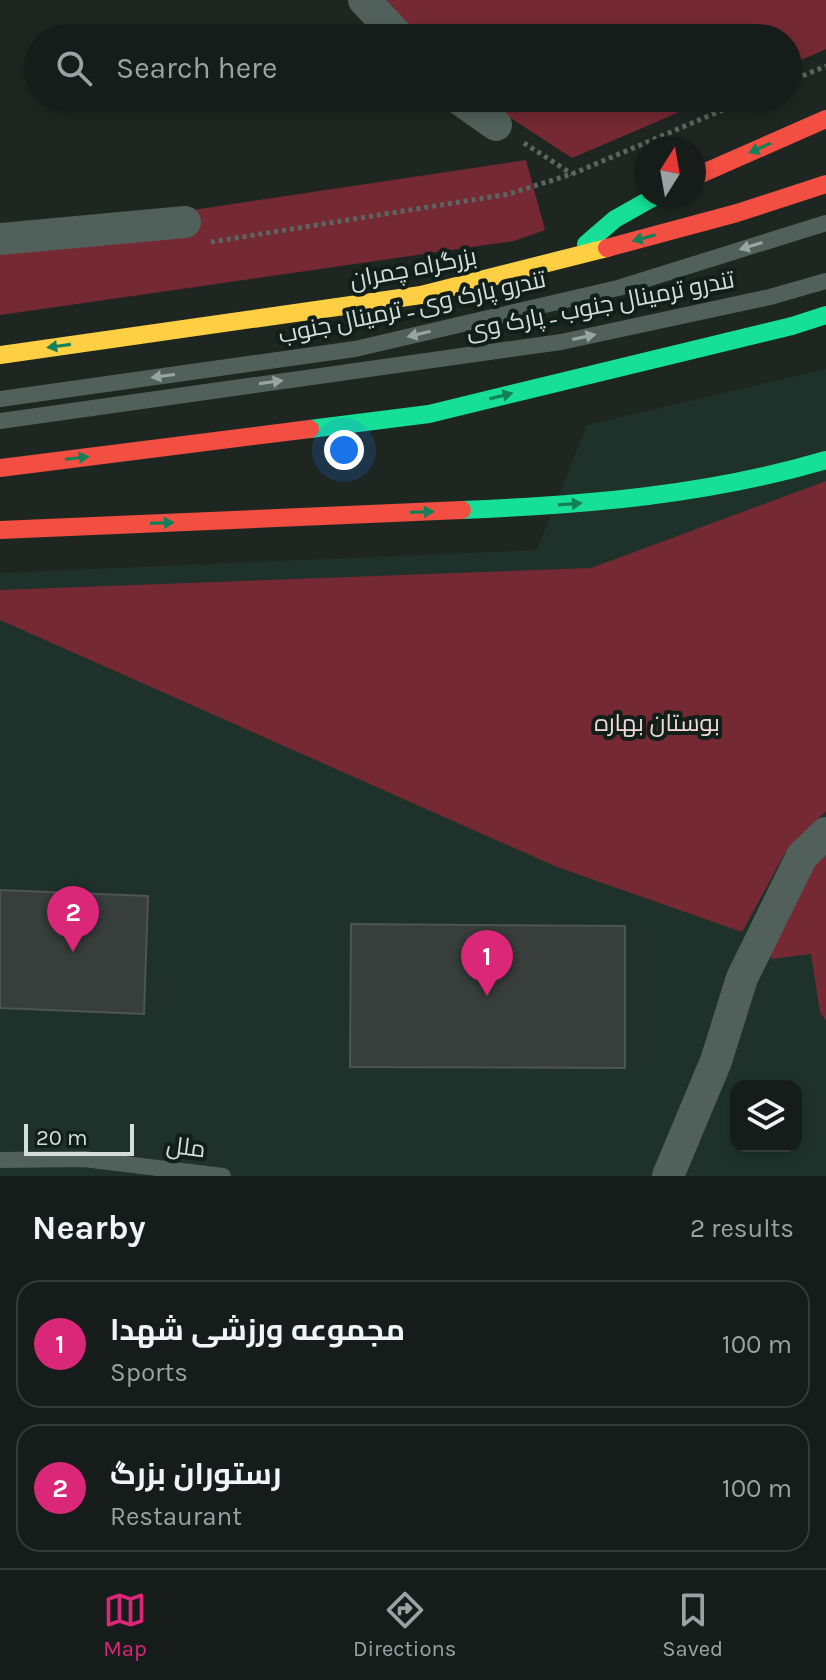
<!DOCTYPE html>
<meta charset="utf-8">
<style>
body{margin:0;font-family:Karla,Cairo,sans-serif;background:#1f2523;color:#f1f3f6}
.controls{position:absolute;right:24px;bottom:24px;display:grid;overflow:hidden;border-radius:16px;box-shadow:0 4px 12px #0003}
.controls button{width:72px;height:72px;display:grid;place-items:center;padding:0;border:0;border-bottom:2px solid #353a39;background:#161c1a;color:#f1f3f6;font:40px sans-serif}
.compass{position:absolute;left:634px;top:136px;width:72px;height:72px;border-radius:50%;background:#161c1a;box-shadow:0 4px 12px #0003;rotate:11deg}
.scale{position:absolute;left:24px;bottom:20px;width:110px;box-sizing:border-box;padding-left:8px;border:4px solid #d4ddd9;border-top:0;font-size:22px;line-height:28px;white-space:nowrap;color:#d4ddd9;-webkit-text-stroke:6px #111f1a;paint-order:stroke}
.you{position:absolute;left:344px;top:450px;width:28px;height:28px;margin:-20px;border:6px solid #fff;border-radius:50%;background:#1a73e8;box-shadow:0 0 0 12px #1a73e833}
.badge{display:grid;place-items:center;width:52px;height:52px;border-radius:50%;background:#db2777;color:#fff;font-size:26px;font-weight:700}
.pin{position:absolute;translate:-50% -66px;filter:drop-shadow(0 2px 4px #0008)}
.pin::after{content:'';position:absolute;top:42px;width:28px;height:24px;background:inherit;clip-path:polygon(0 0,100% 0,50% 100%)}
.list{margin:0;padding:0;list-style:none}
h2{display:flex;justify-content:space-between;align-items:center;height:104px;margin:0;padding:0 32px;font-size:34px}
h2 small{font-size:26px;font-weight:400;color:#9ea1a2}
.list li{display:grid;grid-template-columns:52px 1fr auto;gap:24px;align-items:center;box-sizing:border-box;height:128px;margin:0 16px 16px;padding:0 16px;border:2px solid #353a39;border-radius:24px}
.list b{display:block;font-size:30px;white-space:nowrap}
.list p{margin:0;font-size:26px;white-space:nowrap;color:#9ea1a2}
.list em{font-size:26px;font-style:normal;color:#9ea1a2}
.icon{flex:none;width:44px;height:44px;fill:none;stroke:currentColor;stroke-width:2;stroke-linecap:round;stroke-linejoin:round}
.map{position:relative;flex:none;width:826px;height:1176px;overflow:hidden}
.search{position:absolute;background:#161c1a;box-shadow:0 4px 12px #0003;left:24px;right:24px;top:24px;height:88px;display:flex;align-items:center;gap:20px;box-sizing:border-box;padding:0 28px;border-radius:44px;color:#9ea1a2;font-size:30px}
.sheet{height:392px;background:#161c1a}
nav{display:flex;justify-content:space-around;align-items:center;box-sizing:border-box;height:112px;border-top:2px solid #353a39;background:#161c1a;font-size:22px;color:#9ea1a2}
nav a{display:grid;justify-items:center;gap:4px}
nav .on{color:#db2777}
.map>svg:first-child{display:block}
.built{fill:#1e322b;fill-rule:evenodd}
.green{fill:#752932}
.building{fill:#383e3b;stroke:#4d5451;stroke-width:2}
.lines{fill:none;stroke-linecap:round;stroke-linejoin:round}
.path{stroke:#5a6661;stroke-width:5;stroke-dasharray:4 4;stroke-linecap:butt}
.lane{stroke:#51605a;stroke-width:16}
.street{stroke:#51605a;stroke-width:32}
.fast{stroke:#16e098;stroke-width:18}
.slow{stroke:#ffcf43;stroke-width:18}
.jam{stroke:#f24e42;stroke-width:18}
.oneway{fill:#148059}
.oneway2{fill:#99a5a0}
.labels{text-anchor:middle;dominant-baseline:central;stroke-width:8;stroke-linejoin:round;paint-order:stroke}
.street-label{font-size:24px;fill:#d4ddd9;stroke:#111f1a}
.park-label{font-size:24px;fill:#f4d7d8;stroke:#111f1a}
</style>
<div class="map">
<svg width="826" height="1176" viewBox="0 0 826 1176">
<rect width="100%" height="100%" fill="#1e2622"/>
<path class="built" d="M826 369V1176H0V573L537 550 587 425ZM736 1086H796V1146H736Z"/>
<g class="green">
<polygon points="381,0 826,0 826,49 788,66 788,38 419,38"/>
<polygon points="480,98 712,98 572,158"/>
<polygon points="526,160 545,230 514,241 0,315 0,239"/>
<polygon points="826,481 826,811 785,853 742,932 557,867 0,620 0,590 591,568"/>
<polygon points="826,842 826,1021 820,1012 811,954 771,959 765,916"/>
</g>
<g class="building">
<polygon points="0,890 148,896 144,1014 0,1008"/>
<polygon points="351,924 625,926 625,1068 350,1067"/>
</g>
<g class="lines">
<g class="path">
<polyline points="788,82 826,66"/>
<polyline points="524,143 572,174"/>
<polyline points="211,242 509,194 572,174 751,98"/>
</g>
<g class="lane">
<polyline points="0,399 355,349 618,288 826,223"/>
<polyline points="0,421 561,342 770,297 826,281"/>
<polyline points="0,1160 84,1159 223,1176"/>
</g>
<g class="street">
<polyline points="364,0 400,38"/>
<polyline points="458,98 496,125"/>
<polyline points="0,239 185,222"/>
<polyline points="668,1176 716,1061 742,978 802,856 826,833"/>
</g>
<g class="fast">
<polyline points="586,244 615,219 656,196"/>
<polyline points="310,429 429,414 792,326 826,315"/>
<path d="M462 510C586 505 707 495 826 460"/>
</g>
<polyline class="slow" points="0,355 421,295 607,248"/>
<g class="jam">
<polyline points="694,177 826,119"/>
<polyline points="607,248 737,213 826,184"/>
<polyline points="0,468 310,429"/>
<polyline points="0,530 462,510"/>
</g>
</g>
<defs><path id="oneway-solid" d="M-6-.8H1V-3.2L6.5 0L1 3.2V.8H-6Z" transform="scale(2)"/></defs>
<g class="oneway">
<use href="#oneway-solid" transform="translate(760 148) rotate(156)"/>
<use href="#oneway-solid" transform="translate(644 238) rotate(165)"/>
<use href="#oneway-solid" transform="translate(59 346) rotate(172)"/>
<use href="#oneway-solid" transform="translate(501 396) rotate(-14)"/>
<use href="#oneway-solid" transform="translate(77 458) rotate(-7)"/>
<use href="#oneway-solid" transform="translate(570 504) rotate(-4)"/>
<use href="#oneway-solid" transform="translate(422 512) rotate(-2)"/>
<use href="#oneway-solid" transform="translate(162 523) rotate(-2)"/>
</g>
<g class="oneway2">
<use href="#oneway-solid" transform="translate(751 246) rotate(163)"/>
<use href="#oneway-solid" transform="translate(419 334) rotate(167)"/>
<use href="#oneway-solid" transform="translate(584 337) rotate(-12)"/>
<use href="#oneway-solid" transform="translate(163 376) rotate(172)"/>
<use href="#oneway-solid" transform="translate(271 382) rotate(-8)"/>
</g>
<g class="labels">
<g class="street-label">
<text transform="translate(413 268) rotate(-11)">بزرگراه چمران</text>
<text transform="translate(600 305) rotate(-11)">تندرو ترمینال جنوب ـ پارک وی</text>
<text transform="translate(412 307) rotate(-12)">تندرو پارک وی ـ ترمینال جنوب</text>
<text transform="translate(186 1147) rotate(7)">ملل</text>
</g>
<g class="park-label">
<text x="657" y="723">بوستان بهاره</text>
</g>
</g>
</svg>
<div class="controls">
<button><svg class="icon" aria-label="layers" viewBox="0 0 24 24"><path d="M12 4l9 5-9 5-9-5zM3 14l9 5 9-5"/></svg></button>
</div>
<svg class="compass" viewBox="-18 -18 36 36"><path d="M0-13l5 13h-10z" fill="#e53935"/><path d="M0 13l5-13h-10z" fill="#9ea1a2"/></svg>
<div class="scale">20 m</div>
<div class="you"></div>
<div class="pin badge" style="left:487px;top:996px">1</div>
<div class="pin badge" style="left:73px;top:952px">2</div>
<div class="search"><svg class="icon" aria-label="search" viewBox="0 0 24 24"><circle cx="10" cy="10" r="6"/><path d="M15 15l6 6"/></svg>Search here</div>
</div>
<section class="sheet">
<h2>Nearby<small>2 results</small></h2>
<ul class="list">
<li><span class="badge">1</span><div><b>مجموعه ورزشی شهدا</b><p>Sports</p></div><em>100 m</em></li>
<li><span class="badge">2</span><div><b>رستوران بزرگ</b><p>Restaurant</p></div><em>100 m</em></li>
</ul>
</section>
<nav>
<a class="on"><svg class="icon" aria-label="map" viewBox="0 0 24 24"><path d="M3 6l6-2 6 2 6-2v14l-6 2-6-2-6 2zM9 4v14M15 6v14"/></svg>Map</a>
<a><svg class="icon" aria-label="directions" viewBox="0 0 24 24"><path d="M12 3l9 9-9 9-9-9zM9 14v-3h6M13 9l2 2-2 2"/></svg>Directions</a>
<a><svg class="icon" aria-label="saved" viewBox="0 0 24 24"><path d="M7 4h10v16l-5-4-5 4z"/></svg>Saved</a>
</nav>
